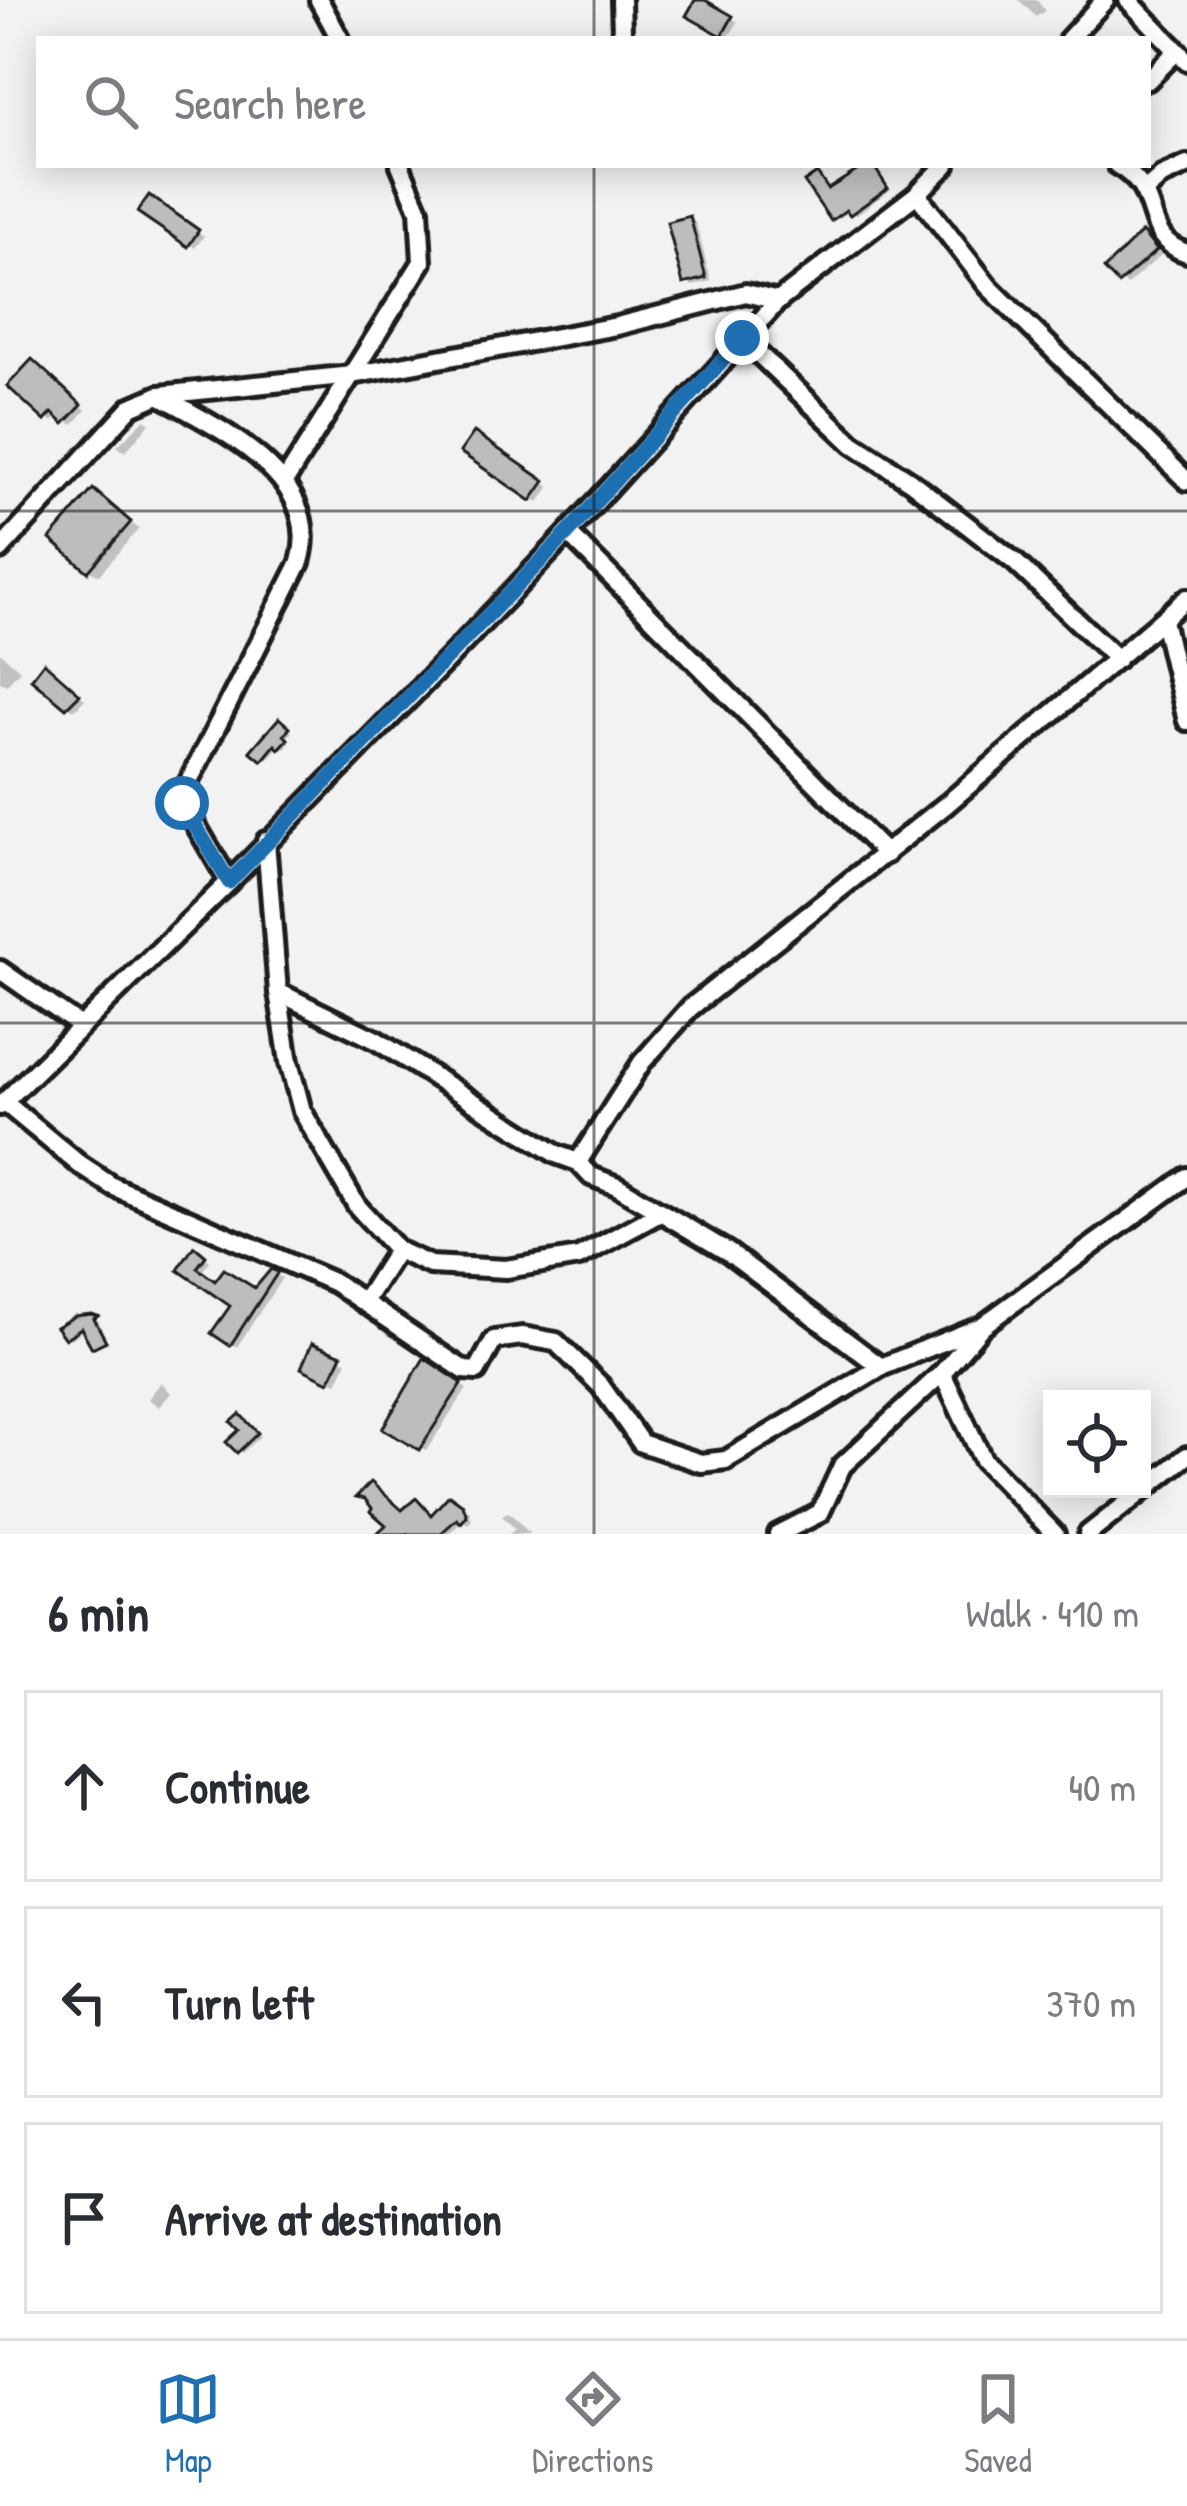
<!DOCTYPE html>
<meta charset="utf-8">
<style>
body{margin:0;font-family:"Patrick Hand",sans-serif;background:#f2f2f3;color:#2b2b33}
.controls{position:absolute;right:36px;bottom:36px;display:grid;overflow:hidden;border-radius:0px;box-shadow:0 6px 30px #0003}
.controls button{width:108px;height:108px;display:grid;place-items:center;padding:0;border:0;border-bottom:3px solid #e1e1e2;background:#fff;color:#2b2b33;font:60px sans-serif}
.stop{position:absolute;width:36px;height:36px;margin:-27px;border:9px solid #1f6fb2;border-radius:50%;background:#fff}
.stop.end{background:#1f6fb2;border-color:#fff;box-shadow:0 3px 12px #0008}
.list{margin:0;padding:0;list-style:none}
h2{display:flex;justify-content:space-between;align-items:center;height:156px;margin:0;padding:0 48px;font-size:51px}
h2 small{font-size:39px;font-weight:400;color:#7c7c81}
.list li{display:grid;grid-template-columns:78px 1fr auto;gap:36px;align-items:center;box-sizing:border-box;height:192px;margin:0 24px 24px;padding:0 24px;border:3px solid #e1e1e2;border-radius:0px}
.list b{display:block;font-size:45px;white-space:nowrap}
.list em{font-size:39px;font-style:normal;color:#7c7c81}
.icon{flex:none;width:66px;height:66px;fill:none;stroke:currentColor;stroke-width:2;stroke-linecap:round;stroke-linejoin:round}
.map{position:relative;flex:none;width:1187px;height:1534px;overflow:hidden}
.search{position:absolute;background:#fff;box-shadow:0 6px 30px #0003;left:36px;right:36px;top:36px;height:132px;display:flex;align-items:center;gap:30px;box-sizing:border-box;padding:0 42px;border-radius:0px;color:#7c7c81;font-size:45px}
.sheet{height:804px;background:#fff}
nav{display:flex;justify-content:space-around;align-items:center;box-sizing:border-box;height:168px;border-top:3px solid #e1e1e2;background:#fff;font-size:33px;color:#7c7c81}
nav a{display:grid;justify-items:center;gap:6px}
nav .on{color:#1f6fb2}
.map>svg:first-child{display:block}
.shadow{fill:#0003}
.building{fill:#bdbdbd;stroke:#1c1c1c;stroke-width:3}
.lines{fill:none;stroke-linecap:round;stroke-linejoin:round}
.street-casing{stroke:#1c1c1c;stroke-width:26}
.street{stroke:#fff;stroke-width:16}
.route{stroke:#1f6fb2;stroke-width:15}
.grid{fill:none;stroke:#1c1c1c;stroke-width:3;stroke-opacity:0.55}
</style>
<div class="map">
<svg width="1187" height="1534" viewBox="0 0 1187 1534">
<rect width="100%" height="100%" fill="#f2f2f2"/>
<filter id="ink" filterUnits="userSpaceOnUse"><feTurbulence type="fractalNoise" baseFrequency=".00833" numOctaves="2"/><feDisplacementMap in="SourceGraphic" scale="24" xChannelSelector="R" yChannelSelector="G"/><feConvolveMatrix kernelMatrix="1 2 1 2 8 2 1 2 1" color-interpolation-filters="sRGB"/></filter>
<g filter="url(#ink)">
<g class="shadow">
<polygon points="698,0 738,22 729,37 690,15"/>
<polygon points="1019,0 1037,0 1045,11 1036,17"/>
<polygon points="874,168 890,190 856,215 850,211 836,220 833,218 821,178 830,191"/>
<polygon points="149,199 204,236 195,248 141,211"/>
<polygon points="690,220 696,223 711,281 693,286 686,282"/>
<polygon points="1142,236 1161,255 1127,285 1120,281"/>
<polygon points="39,367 86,410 73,425 59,415 53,422 47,418"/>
<polygon points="145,419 150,423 125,452 122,450 117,446"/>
<polygon points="475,436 550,487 539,502 464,452"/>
<polygon points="94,493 139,529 99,575 89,570"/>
<polygon points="0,652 20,670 6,685 0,681"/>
<polygon points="51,669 85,699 74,710 67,706"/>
<polygon points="279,722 292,732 286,739 290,742 285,748 280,745 267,760 255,750"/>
<polygon points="194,1250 210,1261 201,1273 216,1284 256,1291 272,1273 282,1278 237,1347 215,1332 234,1305 182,1269"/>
<polygon points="76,1319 98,1320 108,1343 94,1346 85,1329 71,1339 67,1336"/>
<polygon points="340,1358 347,1362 337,1383 305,1367"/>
<polygon points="425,1362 467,1389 426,1451 386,1428"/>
<polygon points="161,1382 171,1393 159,1407 148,1399"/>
<polygon points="244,1420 260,1436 242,1453 239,1450"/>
<polygon points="449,1499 469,1511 472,1520 468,1524 463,1521 448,1534 389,1534 385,1530 404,1513 433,1517"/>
<polygon points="507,1512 511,1514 530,1534 509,1534 515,1529 502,1516"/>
</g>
<g class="building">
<polygon points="695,0 705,0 733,16 722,36 686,16"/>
<polygon points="866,165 873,165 888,188 850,215 846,210 831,221 804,182 817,173 828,189"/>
<polygon points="149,195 199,230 188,247 137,212"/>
<polygon points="690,216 706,278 683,284 667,222"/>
<polygon points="1142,232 1157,250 1118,284 1104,269"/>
<polygon points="32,359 82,405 64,424 52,413 45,421 7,386"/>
<polygon points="474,432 545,481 531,501 460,452"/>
<polygon points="93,489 131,522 88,572 50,539"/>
<polygon points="44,662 80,694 66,708 31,679"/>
<polygon points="279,718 290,728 284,735 288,739 279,749 275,745 262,761 250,751"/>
<polygon points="194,1246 206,1256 197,1268 215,1281 224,1269 255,1288 271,1269 278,1272 230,1346 211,1333 230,1306 178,1270"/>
<polygon points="91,1314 98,1316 94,1319 106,1341 92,1348 81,1328 65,1339 56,1327 75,1316"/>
<polygon points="312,1343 342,1355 329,1382 301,1368"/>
<polygon points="424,1358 462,1383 419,1450 382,1429"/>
<polygon points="240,1414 258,1433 237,1453 226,1442 239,1430 231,1422"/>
<polygon points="371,1482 402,1510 416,1498 431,1515 449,1495 463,1505 467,1516 461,1523 457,1519 440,1534 376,1534 386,1525 370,1511 372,1508 365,1499 356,1497"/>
</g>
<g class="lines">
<defs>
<g id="street">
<polyline points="319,0 340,39"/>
<polyline points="621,0 622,32"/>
<polyline points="1128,0 1187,61"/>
<polyline points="1069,39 1105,0"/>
<polyline points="1148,80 1177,51"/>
<path d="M1117 165C1166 192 1138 237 1187 253"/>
<polyline points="1146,190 1162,176 1187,165"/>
<polyline points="917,194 988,286 1187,481"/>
<polyline points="742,338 853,444 910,481 1015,562 1117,659"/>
<polyline points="160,395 352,375 617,326 746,293 778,301"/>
<polyline points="285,481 422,262 419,210 400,165"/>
<polyline points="568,533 886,854"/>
<path d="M0 550 131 407 159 395C219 428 325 478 300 562L185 789 183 803 229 882"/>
<polyline points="1163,620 1187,721"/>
<polyline points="266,841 278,992 289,1062 302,1111 357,1206 397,1250 430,1265 506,1269 579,1257 660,1213"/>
<polyline points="0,970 79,1025"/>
<polyline points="278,992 376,1040 556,1154 578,1162 591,1176 617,1186 728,1252 881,1367"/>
<polyline points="4,1102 80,1165 112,1186 335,1283 464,1370 477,1371 494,1340 522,1336 556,1342 601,1386 641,1443 701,1463 726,1460 881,1367 982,1326"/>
<polyline points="0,1106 229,882 448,659 568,533 778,301 917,194 946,165"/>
<polyline points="578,1162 642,1062 690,1008 947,804 1187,598"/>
<polyline points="364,1302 397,1250"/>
<polyline points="942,1373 983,1460 1055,1534"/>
<polyline points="778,1534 820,1513 842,1466 942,1373 982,1326 1187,1177"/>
<polyline points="1088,1534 1187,1456"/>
</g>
</defs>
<use href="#street" class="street-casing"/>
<use href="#street" class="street"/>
</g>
</g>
<g class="lines" filter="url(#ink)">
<polyline class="route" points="182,803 229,882 568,533 742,338"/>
</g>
<path class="grid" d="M594 0V39M594 165V1534M0 511H1187M0 1023H1187"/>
</svg>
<div class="controls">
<button><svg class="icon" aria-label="locate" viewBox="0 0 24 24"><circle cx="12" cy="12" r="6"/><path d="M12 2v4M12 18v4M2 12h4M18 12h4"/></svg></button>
</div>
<div class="stop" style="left:182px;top:803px"></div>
<div class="stop end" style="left:742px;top:338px"></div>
<div class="search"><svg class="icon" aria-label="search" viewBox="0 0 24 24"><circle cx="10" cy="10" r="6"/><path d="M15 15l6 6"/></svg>Search here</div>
</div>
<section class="sheet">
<h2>6 min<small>Walk · 410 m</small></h2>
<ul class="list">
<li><svg class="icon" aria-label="ahead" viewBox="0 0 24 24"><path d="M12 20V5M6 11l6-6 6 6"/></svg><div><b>Continue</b></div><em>40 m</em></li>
<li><svg class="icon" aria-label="left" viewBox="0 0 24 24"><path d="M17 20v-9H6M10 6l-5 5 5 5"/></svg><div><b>Turn left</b></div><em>370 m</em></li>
<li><svg class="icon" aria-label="arrive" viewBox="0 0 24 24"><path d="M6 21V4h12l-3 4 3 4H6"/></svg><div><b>Arrive at destination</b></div></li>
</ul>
</section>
<nav>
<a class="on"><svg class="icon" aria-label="map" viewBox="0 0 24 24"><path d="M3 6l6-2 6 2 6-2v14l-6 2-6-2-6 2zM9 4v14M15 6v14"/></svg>Map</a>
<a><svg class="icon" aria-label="directions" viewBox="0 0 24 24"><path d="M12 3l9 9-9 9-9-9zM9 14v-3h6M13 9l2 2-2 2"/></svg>Directions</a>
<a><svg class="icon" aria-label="saved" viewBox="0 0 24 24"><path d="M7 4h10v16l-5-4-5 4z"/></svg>Saved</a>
</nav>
